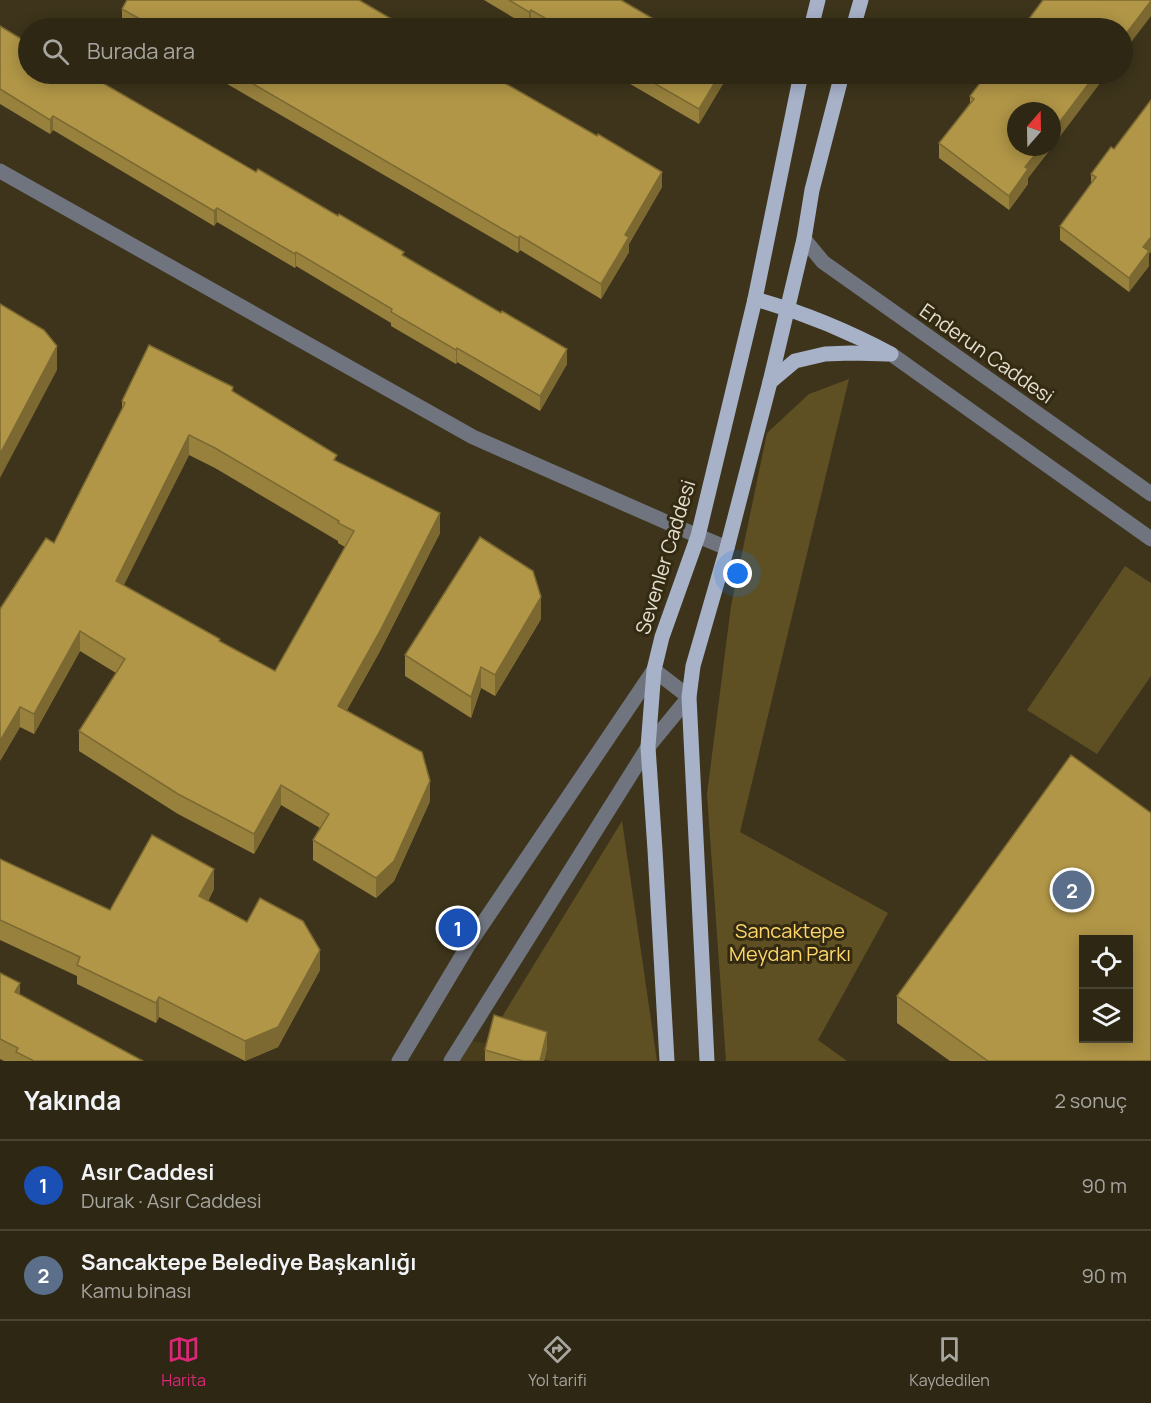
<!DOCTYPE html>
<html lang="tr">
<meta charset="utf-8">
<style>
body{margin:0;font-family:Manrope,sans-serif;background:#362f1d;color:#f1f3f6}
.controls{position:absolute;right:18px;bottom:18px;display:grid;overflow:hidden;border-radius:0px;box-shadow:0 3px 15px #0003}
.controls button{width:54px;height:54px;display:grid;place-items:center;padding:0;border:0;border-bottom:2px solid #494434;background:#2e2714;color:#f1f3f6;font:30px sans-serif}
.compass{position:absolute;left:1007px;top:102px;width:54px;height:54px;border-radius:50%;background:#2e2714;box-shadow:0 3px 15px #0003;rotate:20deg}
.you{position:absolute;left:738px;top:574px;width:21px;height:21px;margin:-15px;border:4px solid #fff;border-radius:50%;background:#1a73e8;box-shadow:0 0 0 9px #1a73e833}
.badge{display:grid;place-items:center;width:39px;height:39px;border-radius:50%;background:#db2777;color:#fff;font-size:20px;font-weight:700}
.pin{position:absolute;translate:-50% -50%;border:3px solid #fff;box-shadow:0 2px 6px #0006}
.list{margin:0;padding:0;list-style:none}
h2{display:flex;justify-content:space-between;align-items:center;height:78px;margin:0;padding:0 24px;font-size:26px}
h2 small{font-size:20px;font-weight:400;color:#a7a5a0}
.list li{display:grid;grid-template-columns:39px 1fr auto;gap:18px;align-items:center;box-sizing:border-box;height:90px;padding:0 24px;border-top:2px solid #494434}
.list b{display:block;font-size:22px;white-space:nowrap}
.list p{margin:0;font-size:20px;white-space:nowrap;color:#a7a5a0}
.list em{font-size:20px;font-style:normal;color:#a7a5a0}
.icon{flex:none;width:33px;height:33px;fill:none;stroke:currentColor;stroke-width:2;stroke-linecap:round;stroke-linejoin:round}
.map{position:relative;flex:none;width:1151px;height:1061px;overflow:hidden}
.search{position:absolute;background:#2e2714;box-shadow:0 3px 15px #0003;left:18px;right:18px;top:18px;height:66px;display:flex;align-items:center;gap:15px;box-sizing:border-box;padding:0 21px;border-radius:33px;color:#a7a5a0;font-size:22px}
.sheet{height:258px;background:#2e2714}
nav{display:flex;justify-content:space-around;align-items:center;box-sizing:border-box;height:84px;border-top:2px solid #494434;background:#2e2714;font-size:16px;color:#a7a5a0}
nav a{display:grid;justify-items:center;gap:3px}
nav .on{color:#db2777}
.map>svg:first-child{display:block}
.built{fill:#493d1c}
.green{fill:#5f5024}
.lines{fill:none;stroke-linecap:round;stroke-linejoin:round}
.minor{stroke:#6f747f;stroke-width:15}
.major{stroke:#a7b2c9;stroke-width:15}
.wall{fill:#98813d;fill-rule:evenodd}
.shaded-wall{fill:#7c6932}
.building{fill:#b19647;stroke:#7c6932;stroke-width:1.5;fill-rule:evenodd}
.labels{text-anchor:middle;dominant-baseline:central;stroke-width:6;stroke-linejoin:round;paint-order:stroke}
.street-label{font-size:20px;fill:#e4dfd0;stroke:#332a11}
.park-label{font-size:20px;fill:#fdd76b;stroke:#332a11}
</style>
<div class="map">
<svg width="1151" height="1061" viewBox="0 0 1151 1061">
<rect width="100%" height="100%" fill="#3d341b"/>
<polygon class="built" points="471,1041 486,1043 551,1061 460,1061"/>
<g class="green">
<polygon points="849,379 740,832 888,913 818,1040 847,1061 726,1061 707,794 731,606 767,433 809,394"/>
<polygon points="1125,566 1151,583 1151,676 1097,754 1027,710"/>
<polygon points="622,821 657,1061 551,1061 486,1043"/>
</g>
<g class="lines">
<g class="minor">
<polyline points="0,171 473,437 698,536 727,548"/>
<polyline points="804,239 823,262 1151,494"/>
<polyline points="891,354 1151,539"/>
<polyline points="399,1061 469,944 654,670 689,697 648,747 451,1061"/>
</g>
<g class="major">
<polyline points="811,28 818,0"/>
<polyline points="853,28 861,0"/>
<path d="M755 299C802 312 848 331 891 354"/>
<polyline points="770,382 795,361 825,354 851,353 888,354"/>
<polyline points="667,1061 655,850 648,747 654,670 662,637 698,536 755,299 801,74"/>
<polyline points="707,1061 689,697 693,666 727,548 770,382 804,239 812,190 842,74"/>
</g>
</g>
<g class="wall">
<polygon points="484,0 621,0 669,28 537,28 531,25 529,27"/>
<polygon points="122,9 407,28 131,28 122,23"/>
<polygon points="0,26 94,83 256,172 404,256 567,364 540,411 457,362 456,364 391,326 391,323 296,266 295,268 217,222 214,226 53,130 50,134 0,104"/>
<polygon points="210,74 489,74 662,187 629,244 629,252 601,299 520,250 518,253"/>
<polygon points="613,74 727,74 727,77 699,124"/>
<polygon points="987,74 1016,147 1052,147 1028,178 1028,184 1009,210 939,158 939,143 970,103 970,96"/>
<polygon points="1111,147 1149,254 1149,266 1129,292 1060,240 1060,226 1091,184 1091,174"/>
<path d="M233 392 337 462 440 533 380 651 347 710 430 801 394 881 376 898 313 860V840L320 828 281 805 254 854 178 814 79 751V731L116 673 80 651 34 734 20 727 0 761 122 409V401ZM189 455 215 468 338 541V543L345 547 275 671 220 641 123 585Z"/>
<polygon points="541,619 495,696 481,688 471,718 405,676 405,655"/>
<polygon points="0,859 110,910 214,889 208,901 320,970 278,1047 245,1061 159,1017 156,1023 77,984 77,976 0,940"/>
<polygon points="0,973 20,995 143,1061 4,1061 0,1059"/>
<polygon points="897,996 1151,1061 950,1061 897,1023"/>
<polygon points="547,1047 544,1061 485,1061 485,1050"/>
</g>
<g class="shaded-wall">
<polygon points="1151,1 1151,16 1122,54 1122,39"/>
<polygon points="531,10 531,25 529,27 529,12"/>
<polygon points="720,74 727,74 727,77 699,124 699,109"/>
<polygon points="1096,74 1107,74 1052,147 1052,132"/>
<polygon points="53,116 53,130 50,134 50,120"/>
<polygon points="1041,147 1052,147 1028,178 1028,184 1009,210 1009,196 1025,167"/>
<polygon points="662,172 662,187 629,244 629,252 601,299 601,284 625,235"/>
<polygon points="217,208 217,222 214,226 214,211"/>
<polygon points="520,236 520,250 518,253 518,238"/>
<polygon points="1151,237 1151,252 1149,254 1149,266 1129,292 1129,278 1143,247"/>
<polygon points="296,252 296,266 295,268 295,254"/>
<polygon points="57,346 57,370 0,478 0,454"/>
<polygon points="457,348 457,362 456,364 456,350"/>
<polygon points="567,349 567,364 540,411 540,396"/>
<polygon points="189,435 189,455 116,601 116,581"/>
<polygon points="440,513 440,533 380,651 338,726 338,706"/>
<polygon points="541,597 541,619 495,696 495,675"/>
<polygon points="80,631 80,651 34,734 34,714"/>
<polygon points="481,667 481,688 471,718 471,697"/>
<polygon points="20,707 20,727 0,761 0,741"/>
<polygon points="430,781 430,801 394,881 376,898 376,878"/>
<polygon points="281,785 281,805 254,854 254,834"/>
<polygon points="214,869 214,889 199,916 199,896"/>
<polygon points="320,950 320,970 278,1047 245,1061 245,1041"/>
<polygon points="20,983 20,1003 15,992"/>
<polygon points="159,997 159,1017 156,1023 156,1003"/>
<polygon points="547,1032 547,1047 544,1061 540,1061"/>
</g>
<g class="building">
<polygon points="127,0 359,0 407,28 156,28 122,9"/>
<polygon points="509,0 621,0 669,28 562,28 531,10 529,12"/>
<polygon points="1043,0 1151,0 1151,1 1122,39 1122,28 1022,28"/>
<polygon points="0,26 28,43 28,74 79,74 94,83 96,79 256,172 258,169 338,216 339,214 404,252 402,255 501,313 502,311 567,349 540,396 457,348 456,350 391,312 392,309 296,252 295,254 217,208 214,211 53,116 50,120 0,89"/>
<polygon points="236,74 489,74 597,136 598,134 662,172 625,235 629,237 601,284 520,236 518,238"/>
<polygon points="638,74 720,74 699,109"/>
<polygon points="987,74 1096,74 1052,132 1052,111 1016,111 1016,147 1041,147 1025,167 1028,169 1009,196 939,143 974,99 970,96"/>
<polygon points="1151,100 1151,237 1143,247 1149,251 1129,278 1060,226 1096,177 1091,174 1111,147 1114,149"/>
<polygon points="0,304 44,330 57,346 0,454"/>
<path d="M149 345 233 387 232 391 337 455 334 460 440 513 380 631 338 706 422 752 430 781 394 861 376 878 313 840 329 814 281 785 254 834 178 794 79 731 125 659 80 631 34 714 20 707 0 741V609L46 538 54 543 125 403 122 401ZM189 435 215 448 339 521 338 523 354 531 275 671 219 641 220 639 116 581Z"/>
<polygon points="480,537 533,571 541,597 495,675 481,667 471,697 405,655"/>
<path d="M1071 755 1151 813V1061H988L897 996ZM1083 939H1128V1038H1083Z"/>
<polygon points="152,835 214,869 199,896 247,922 260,898 303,921 320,950 278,1027 245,1041 159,997 156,1003 77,965 80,957 0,920 0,859 110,910"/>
<polygon points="0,973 20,983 15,992 143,1061 34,1061 16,1052 18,1048 0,1039"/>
<polygon points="494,1015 547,1032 540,1061 523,1061 485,1050"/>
</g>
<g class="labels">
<g class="street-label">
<text transform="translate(987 353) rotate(35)">Enderun Caddesi</text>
<text transform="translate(665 557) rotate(-73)">Sevenler Caddesi</text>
</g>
<g class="park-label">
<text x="790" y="930">Sancaktepe<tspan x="790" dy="23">Meydan Parkı</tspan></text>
</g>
</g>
</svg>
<div class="controls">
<button><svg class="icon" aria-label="locate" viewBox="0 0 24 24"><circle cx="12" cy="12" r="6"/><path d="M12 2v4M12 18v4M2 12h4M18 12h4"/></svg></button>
<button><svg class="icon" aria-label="layers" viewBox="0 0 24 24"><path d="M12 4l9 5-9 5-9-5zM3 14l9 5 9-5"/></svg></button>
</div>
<svg class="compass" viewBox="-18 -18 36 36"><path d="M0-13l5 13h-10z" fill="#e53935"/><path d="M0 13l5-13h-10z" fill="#a7a5a0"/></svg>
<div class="you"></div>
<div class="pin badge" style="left:458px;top:928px;background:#1a4fb4">1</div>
<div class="pin badge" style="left:1072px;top:890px;background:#5c6f8a">2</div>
<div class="search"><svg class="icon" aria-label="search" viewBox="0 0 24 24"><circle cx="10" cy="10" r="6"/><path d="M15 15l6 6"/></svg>Burada ara</div>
</div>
<section class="sheet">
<h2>Yakında<small>2 sonuç</small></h2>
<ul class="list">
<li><span class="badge" style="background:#1a4fb4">1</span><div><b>Asır Caddesi</b><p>Durak · Asır Caddesi</p></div><em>90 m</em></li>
<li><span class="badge" style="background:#5c6f8a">2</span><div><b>Sancaktepe Belediye Başkanlığı</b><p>Kamu binası</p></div><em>90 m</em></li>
</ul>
</section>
<nav>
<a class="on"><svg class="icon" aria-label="map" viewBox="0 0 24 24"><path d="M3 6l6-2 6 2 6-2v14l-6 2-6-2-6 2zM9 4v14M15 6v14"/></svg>Harita</a>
<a><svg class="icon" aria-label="directions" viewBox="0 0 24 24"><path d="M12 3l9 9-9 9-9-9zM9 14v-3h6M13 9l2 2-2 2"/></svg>Yol tarifi</a>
<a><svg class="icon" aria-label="saved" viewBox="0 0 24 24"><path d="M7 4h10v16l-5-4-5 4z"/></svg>Kaydedilen</a>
</nav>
